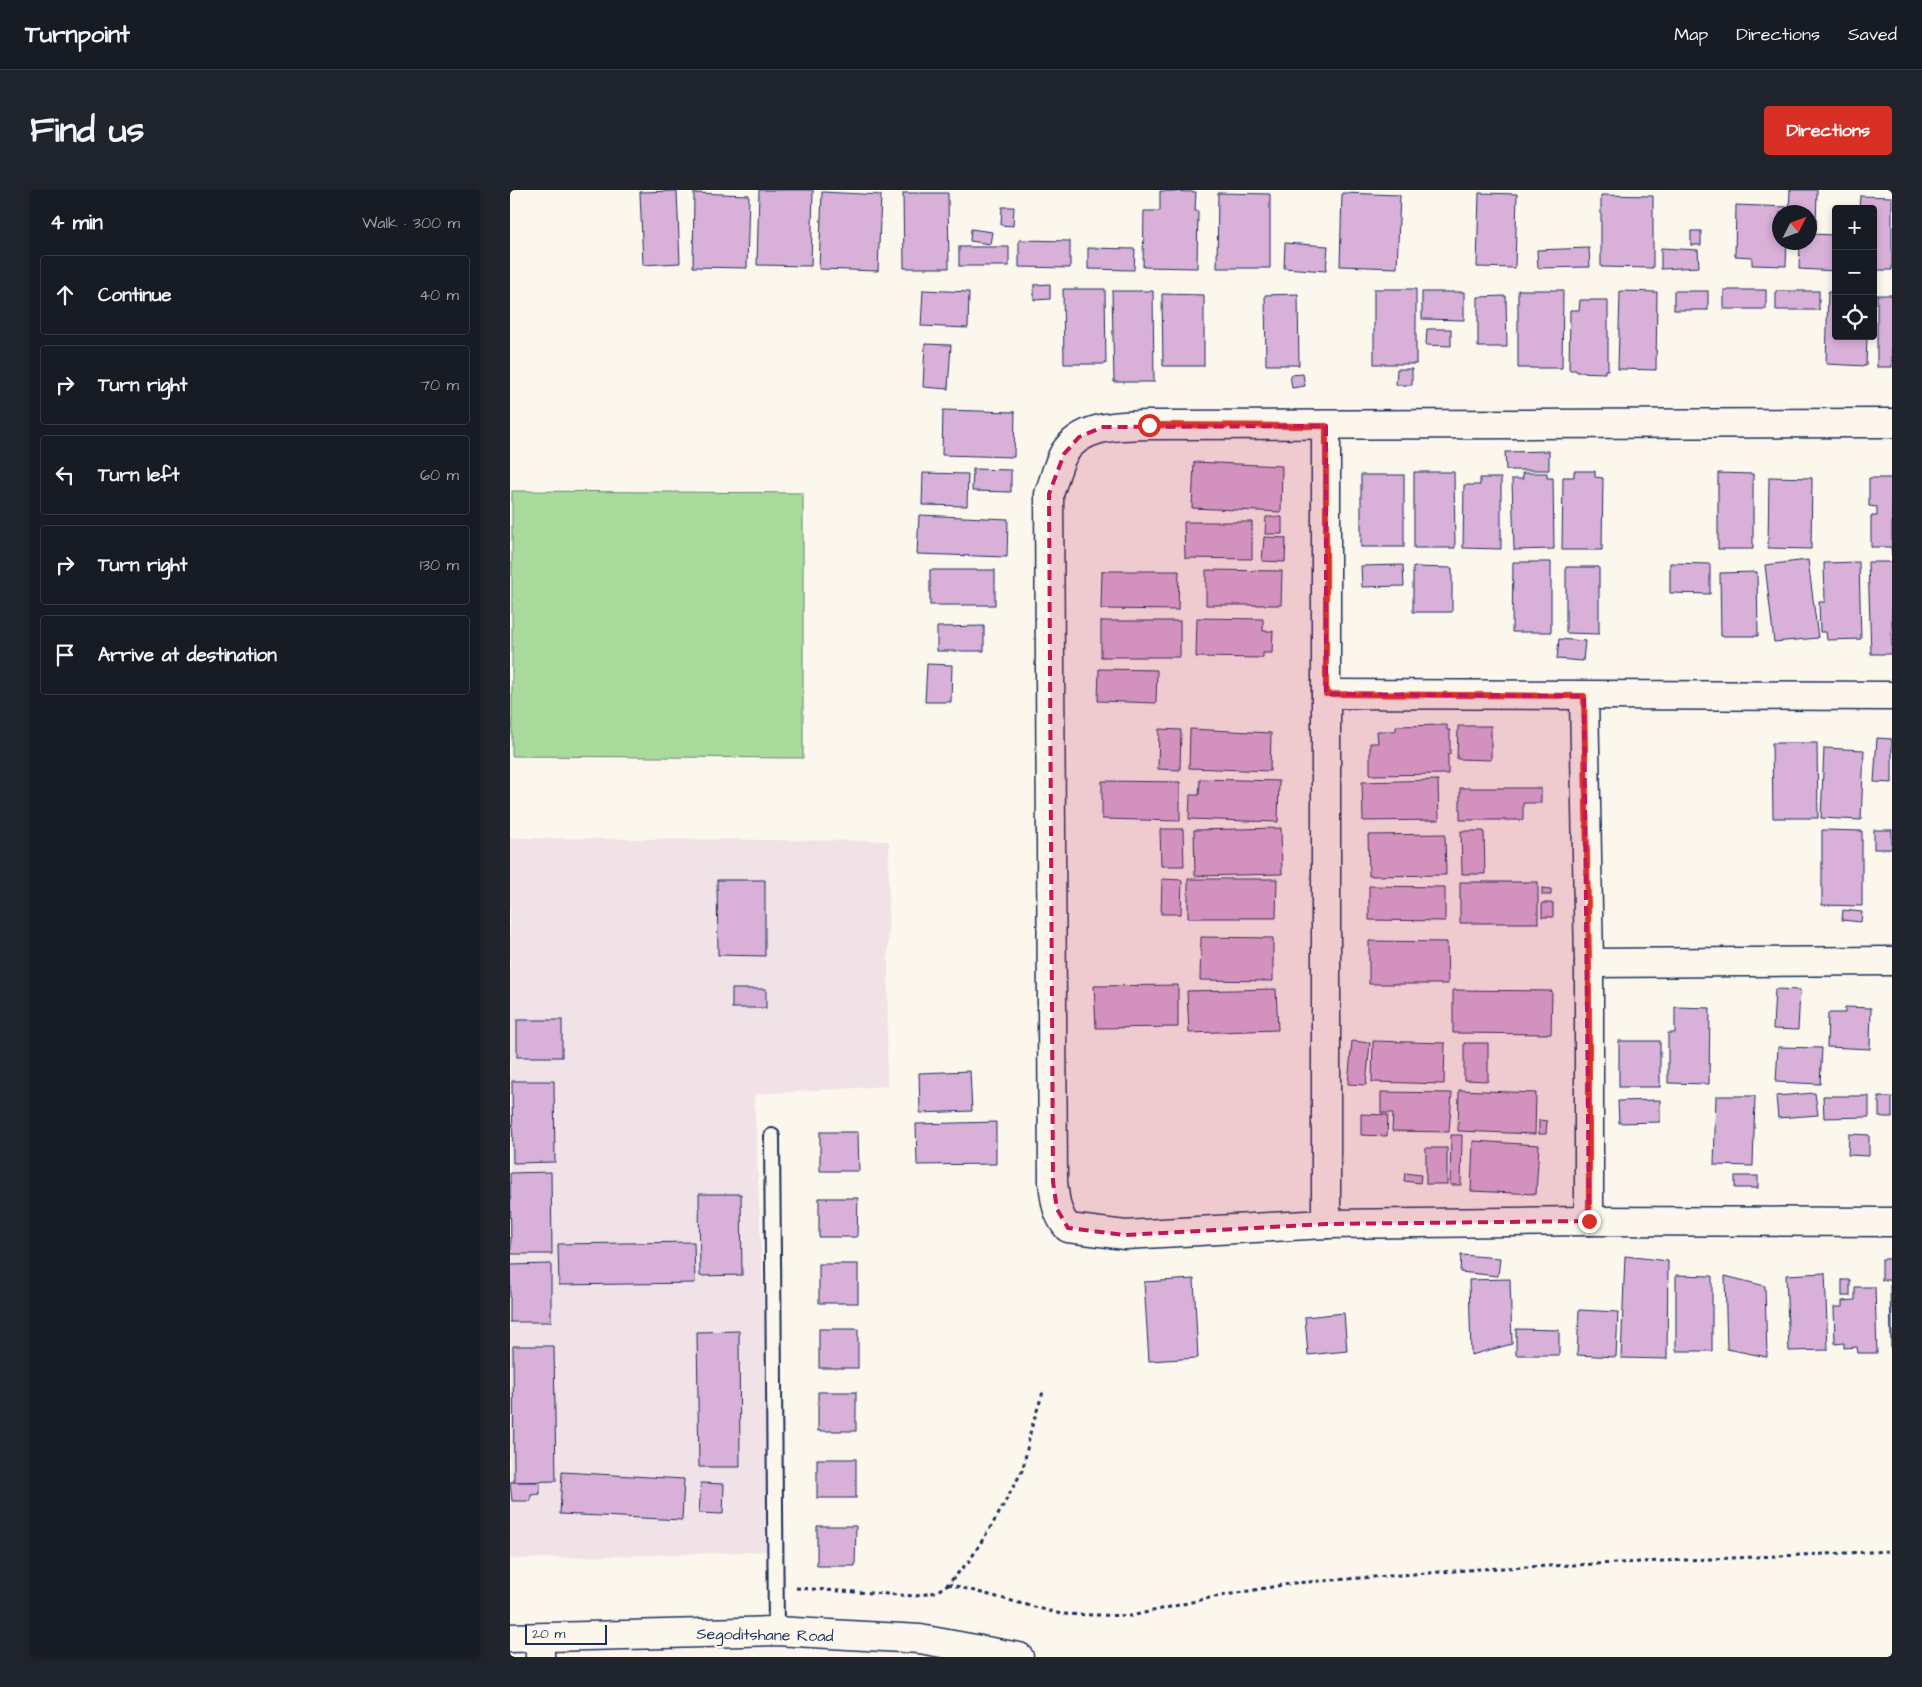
<!DOCTYPE html>
<meta charset="utf-8">
<style>
body{margin:0;font-family:"Architects Daughter",sans-serif;background:#20242c;color:#f1f3f6}
.controls{position:absolute;right:15px;top:15px;display:grid;overflow:hidden;border-radius:5px;box-shadow:0 2px 8px #0003}
.controls button{width:45px;height:45px;display:grid;place-items:center;padding:0;border:0;border-bottom:1px solid #363941;background:#171b24;color:#f1f3f6;font:25px sans-serif}
.compass{position:absolute;left:1262px;top:15px;width:45px;height:45px;border-radius:50%;background:#171b24;box-shadow:0 2px 8px #0003;rotate:48deg}
.scale{position:absolute;left:15px;bottom:12px;width:82px;box-sizing:border-box;padding-left:5px;border:2px solid #1b2f5e;border-top:0;font-size:14px;line-height:18px;white-space:nowrap;color:#1b2f5e;-webkit-text-stroke:4px #fbf7ec;paint-order:stroke}
.stop{position:absolute;width:15px;height:15px;margin:-11px;border:4px solid #d93025;border-radius:50%;background:#fff}
.stop.end{background:#d93025;border-color:#fff;box-shadow:0 1px 5px #0008}
.list{margin:0;padding:0;list-style:none}
h2{display:flex;justify-content:space-between;align-items:center;height:65px;margin:0;padding:0 20px;font-size:21px}
h2 small{font-size:16px;font-weight:400;color:#9ea1a6}
.list li{display:grid;grid-template-columns:32px 1fr auto;gap:15px;align-items:center;box-sizing:border-box;height:80px;margin:0 10px 10px;padding:0 10px;border:1px solid #363941;border-radius:5px}
.list b{display:block;font-size:19px;white-space:nowrap}
.list em{font-size:16px;font-style:normal;color:#9ea1a6}
.icon{flex:none;width:28px;height:28px;fill:none;stroke:currentColor;stroke-width:2;stroke-linecap:round;stroke-linejoin:round}
.map{position:relative;flex:none;width:1382px;height:1467px;overflow:hidden;border-radius:5px}
header{display:flex;align-items:center;gap:30px;box-sizing:border-box;height:70px;padding:0 25px;background:#171b24;border-bottom:1px solid #363941}
header strong{font-size:24px}
nav{display:flex;gap:28px;margin-inline-start:auto;font-size:18px}
.intro{display:flex;align-items:center;justify-content:space-between;box-sizing:border-box;height:120px;padding:0 30px}
h1{margin:0;font-size:35px}
.button{padding:12px 22px;border-radius:5px;background:#d93025;color:#fff;font-size:18px;font-weight:700}
main{display:flex;gap:30px;padding:0 30px}
aside{flex:1;background:#171b24;border-radius:5px;box-shadow:0 2px 8px #0003}
.map>svg:first-child{display:block}
.built{fill:#f0e2e6}
.green{fill:#aadb9c;stroke:#62857d}
.building{fill:#d8b0d8;stroke:#1b2f5e}
.lines{fill:none;stroke-linecap:round;stroke-linejoin:round}
.service-casing{stroke:#1b2f5e;stroke-width:18}
.minor-casing{stroke:#1b2f5e;stroke-width:31}
.tertiary-casing{stroke:#1b2f5e;stroke-width:31}
.path{stroke:#1b2f5e;stroke-width:3;stroke-dasharray:4 4;stroke-linecap:butt}
.service{stroke:#fbf7ec;stroke-width:14}
.minor{stroke:#fbf7ec;stroke-width:28}
.tertiary{stroke:#fbf7ec;stroke-width:28}
.route{stroke:#d93025;stroke-width:6}
.marked{fill:#c2185b;fill-opacity:0.2;stroke:#c2185b;stroke-width:4;stroke-dasharray:10 6;stroke-linejoin:round}
.labels{text-anchor:middle;dominant-baseline:central;stroke-width:4.5;stroke-linejoin:round;paint-order:stroke}
.street-label{font-size:16px;fill:#1b2f5e;stroke:#fbf7ec}
</style>
<header>
<strong>Turnpoint</strong>
<nav><a>Map</a><a>Directions</a><a>Saved</a></nav>
</header>
<div class="intro"><h1>Find us</h1><a class="button">Directions</a></div>
<main>
<aside>
<h2>4 min<small>Walk · 300 m</small></h2>
<ul class="list">
<li><svg class="icon" aria-label="ahead" viewBox="0 0 24 24"><path d="M12 20V5M6 11l6-6 6 6"/></svg><div><b>Continue</b></div><em>40 m</em></li>
<li><svg class="icon" aria-label="right" viewBox="0 0 24 24"><path d="M7 20v-9h11M14 6l5 5-5 5"/></svg><div><b>Turn right</b></div><em>70 m</em></li>
<li><svg class="icon" aria-label="left" viewBox="0 0 24 24"><path d="M17 20v-9H6M10 6l-5 5 5 5"/></svg><div><b>Turn left</b></div><em>60 m</em></li>
<li><svg class="icon" aria-label="right" viewBox="0 0 24 24"><path d="M7 20v-9h11M14 6l5 5-5 5"/></svg><div><b>Turn right</b></div><em>130 m</em></li>
<li><svg class="icon" aria-label="arrive" viewBox="0 0 24 24"><path d="M6 21V4h12l-3 4 3 4H6"/></svg><div><b>Arrive at destination</b></div></li>
</ul>
</aside>
<div class="map">
<svg width="1382" height="1467" viewBox="0 0 1382 1467">
<rect width="100%" height="100%" fill="#fbf7ec"/>
<filter id="ink" filterUnits="userSpaceOnUse"><feTurbulence type="fractalNoise" baseFrequency=".02" numOctaves="2"/><feDisplacementMap in="SourceGraphic" scale="10" xChannelSelector="R" yChannelSelector="G"/><feConvolveMatrix kernelMatrix="1 2 1 2 8 2 1 2 1" color-interpolation-filters="sRGB"/></filter>
<g filter="url(#ink)">
<polygon class="built" points="0,648 379,651 377,896 244,904 265,1361 0,1369"/>
<polygon class="green" points="2,301 293,303 293,568 2,566"/>
<g class="building">
<polygon points="249,0 303,0 301,76 247,75"/>
<polygon points="1280,0 1307,0 1306,40 1300,40 1300,22 1279,22"/>
<polygon points="167,1 170,73 133,75 130,2"/>
<polygon points="650,1 686,2 685,21 688,21 687,78 633,77 634,21 650,21"/>
<polygon points="312,2 371,5 368,81 309,79"/>
<polygon points="184,3 239,5 237,78 183,77"/>
<polygon points="393,3 438,3 439,78 394,78"/>
<polygon points="708,3 760,4 760,78 707,78"/>
<polygon points="832,3 890,5 887,78 830,76"/>
<polygon points="969,3 1007,4 1005,78 967,77"/>
<polygon points="1091,5 1143,6 1143,78 1091,77"/>
<polygon points="1350,6 1382,7 1382,80 1363,80 1363,19 1349,19"/>
<polygon points="1226,15 1277,17 1277,22 1270,22 1270,52 1277,52 1276,76 1242,75 1242,67 1225,66"/>
<polygon points="492,17 504,17 503,36 491,35"/>
<polygon points="461,39 482,42 480,54 460,51"/>
<rect x="1181" y="41" width="10" height="14"/>
<polygon points="1300,44 1326,45 1326,81 1289,79 1290,52 1300,52"/>
<polygon points="509,50 560,51 560,78 509,77"/>
<polygon points="775,53 818,56 816,81 774,78"/>
<rect x="449" y="57" width="50" height="19"/>
<polygon points="578,58 625,59 624,80 578,79"/>
<polygon points="1079,58 1080,77 1028,78 1027,60"/>
<polygon points="1151,58 1188,60 1189,77 1151,79"/>
<polygon points="540,94 540,109 524,110 524,95"/>
<polygon points="553,99 595,99 596,174 554,174"/>
<rect x="864" y="99" width="42" height="75"/>
<polygon points="413,100 459,102 458,138 411,136"/>
<polygon points="1008,100 1053,100 1052,178 1008,178"/>
<rect x="1214" y="100" width="42" height="19"/>
<polygon points="602,101 643,101 644,192 604,192"/>
<polygon points="1110,101 1147,102 1146,180 1108,179"/>
<rect x="1164" y="101" width="34" height="19"/>
<rect x="1266" y="101" width="43" height="19"/>
<polygon points="912,102 954,102 954,130 912,129"/>
<polygon points="1318,102 1326,102 1326,146 1357,146 1356,176 1316,174"/>
<polygon points="652,104 694,105 694,176 653,176"/>
<polygon points="788,104 789,175 756,175 755,105"/>
<rect x="1367" y="105" width="15" height="72"/>
<polygon points="996,106 997,157 968,157 968,107"/>
<polygon points="1070,110 1098,110 1098,180 1095,180 1095,183 1067,182 1066,180 1059,180 1060,120 1069,120"/>
<polygon points="917,139 941,139 941,156 916,155"/>
<polygon points="415,154 441,155 438,199 413,197"/>
<polygon points="887,179 902,179 902,195 886,195"/>
<polygon points="793,184 795,196 782,198 780,185"/>
<polygon points="433,220 505,222 504,267 432,265"/>
<polygon points="1039,261 1039,280 996,280 995,262"/>
<polygon points="684,272 772,276 771,322 682,318"/>
<polygon points="463,279 501,280 501,302 462,301"/>
<polygon points="1064,281 1085,281 1085,287 1093,288 1092,360 1052,360 1053,287 1064,287"/>
<polygon points="904,282 944,282 945,358 904,358"/>
<polygon points="413,283 458,284 457,316 412,315"/>
<polygon points="1012,283 1037,283 1037,288 1043,288 1044,359 1004,360 1002,289 1013,289"/>
<polygon points="1208,283 1243,284 1243,359 1208,359"/>
<rect x="851" y="285" width="43" height="72"/>
<polygon points="1259,287 1302,288 1301,359 1258,358"/>
<polygon points="970,288 991,288 991,359 953,358 954,295 970,295"/>
<polygon points="1359,288 1382,288 1382,365 1381,357 1361,357 1361,326 1367,326 1367,317 1359,316"/>
<polygon points="409,325 498,329 497,367 407,364"/>
<polygon points="756,327 772,327 772,344 755,344"/>
<polygon points="674,332 742,332 742,369 675,368"/>
<polygon points="754,347 776,348 775,372 752,371"/>
<polygon points="1298,370 1308,448 1264,452 1255,375"/>
<polygon points="1003,372 1041,372 1041,442 1002,442"/>
<polygon points="1349,372 1351,449 1317,450 1316,442 1310,442 1309,412 1315,412 1314,373"/>
<polygon points="1358,372 1382,372 1382,464 1361,464"/>
<polygon points="1160,373 1200,374 1200,404 1160,403"/>
<polygon points="893,375 894,396 852,397 851,376"/>
<polygon points="903,377 942,378 942,422 903,422"/>
<polygon points="1056,377 1089,377 1089,444 1056,443"/>
<rect x="420" y="380" width="65" height="35"/>
<polygon points="696,380 772,381 771,415 696,415"/>
<polygon points="592,381 669,381 668,420 591,419"/>
<polygon points="1247,382 1248,446 1211,446 1210,383"/>
<polygon points="687,428 753,429 753,441 763,441 762,463 753,463 753,468 686,467"/>
<rect x="591" y="431" width="79" height="36"/>
<polygon points="474,436 474,461 427,461 427,437"/>
<polygon points="1049,449 1075,451 1073,471 1047,469"/>
<polygon points="417,474 442,475 441,512 415,512"/>
<polygon points="589,479 647,480 646,513 588,511"/>
<polygon points="937,535 937,540 940,540 940,564 938,564 938,584 860,585 860,553 868,553 867,541 886,541 886,536"/>
<polygon points="948,536 981,536 981,570 947,569"/>
<polygon points="649,539 671,540 670,580 648,579"/>
<polygon points="680,539 761,543 760,581 679,578"/>
<polygon points="1367,548 1382,549 1382,593 1364,592"/>
<polygon points="1262,553 1307,553 1308,628 1263,628"/>
<polygon points="1314,558 1354,560 1351,630 1311,628"/>
<polygon points="690,589 769,591 768,632 679,629 680,605 689,605"/>
<polygon points="928,590 929,630 853,631 852,592"/>
<polygon points="592,591 670,592 670,631 592,629"/>
<polygon points="950,598 1031,598 1031,613 1013,613 1013,630 950,630"/>
<polygon points="771,638 772,684 685,686 684,640"/>
<polygon points="650,639 673,639 674,676 651,676"/>
<polygon points="1312,640 1352,641 1352,716 1312,715"/>
<rect x="1364" y="640" width="18" height="19"/>
<polygon points="951,641 974,641 975,684 952,684"/>
<polygon points="935,644 936,685 859,686 858,645"/>
<polygon points="652,689 672,690 671,724 651,724"/>
<polygon points="678,689 767,689 766,728 678,728"/>
<polygon points="207,690 255,690 255,766 208,765"/>
<rect x="950" y="692" width="78" height="41"/>
<polygon points="859,696 935,697 935,731 859,730"/>
<polygon points="1032,698 1041,699 1041,705 1032,705"/>
<rect x="1032" y="713" width="11" height="14"/>
<polygon points="1333,720 1352,722 1351,732 1332,730"/>
<polygon points="691,747 763,748 763,791 690,790"/>
<polygon points="859,751 937,752 938,794 859,794"/>
<polygon points="668,795 668,837 586,838 584,796"/>
<rect x="222" y="799" width="34" height="19"/>
<polygon points="766,799 768,840 679,843 677,801"/>
<polygon points="1265,799 1290,800 1288,840 1263,839"/>
<polygon points="943,800 1042,801 1041,844 943,843"/>
<polygon points="1165,817 1200,818 1199,894 1158,893 1158,843 1165,843"/>
<polygon points="1335,817 1361,818 1360,859 1317,857 1318,823 1335,823"/>
<rect x="7" y="830" width="45" height="37"/>
<polygon points="842,851 860,853 856,895 838,894"/>
<polygon points="863,851 935,853 934,894 862,892"/>
<rect x="1109" y="851" width="41" height="46"/>
<polygon points="954,853 978,853 978,891 954,890"/>
<polygon points="1268,857 1312,858 1310,894 1266,892"/>
<polygon points="460,881 462,921 410,923 409,883"/>
<polygon points="2,891 44,891 45,972 3,973"/>
<polygon points="949,900 1026,903 1025,944 948,941"/>
<polygon points="871,902 942,903 939,942 882,941 883,923 871,923"/>
<polygon points="1305,903 1308,925 1268,928 1266,906"/>
<polygon points="1206,906 1245,906 1243,976 1204,975"/>
<polygon points="1313,906 1359,906 1359,927 1314,928"/>
<rect x="1369" y="907" width="13" height="20"/>
<polygon points="1150,910 1150,932 1109,933 1108,911"/>
<polygon points="851,924 878,925 877,946 851,945"/>
<polygon points="1029,930 1037,931 1036,944 1029,944"/>
<polygon points="486,932 486,974 407,975 406,934"/>
<polygon points="310,942 348,942 349,981 310,981"/>
<polygon points="1339,944 1359,945 1359,966 1338,965"/>
<polygon points="941,945 952,945 951,995 940,995"/>
<polygon points="963,951 1029,955 1026,1004 961,1001"/>
<rect x="916" y="958" width="21" height="36"/>
<polygon points="41,982 42,1064 1,1064 0,983"/>
<polygon points="895,983 911,985 910,993 894,991"/>
<rect x="1225" y="986" width="23" height="12"/>
<polygon points="189,1004 231,1004 232,1085 190,1086"/>
<polygon points="309,1008 348,1008 347,1047 309,1047"/>
<polygon points="184,1052 185,1093 49,1095 48,1054"/>
<polygon points="951,1065 990,1068 988,1086 950,1082"/>
<polygon points="1115,1066 1158,1071 1157,1169 1111,1168"/>
<rect x="1372" y="1069" width="10" height="21"/>
<polygon points="41,1074 41,1132 0,1132 0,1075"/>
<rect x="309" y="1074" width="39" height="39"/>
<polygon points="1315,1083 1318,1160 1279,1161 1276,1085"/>
<polygon points="1166,1085 1202,1086 1202,1161 1166,1161"/>
<polygon points="1215,1086 1255,1096 1257,1167 1217,1159"/>
<polygon points="684,1089 688,1168 639,1171 634,1092"/>
<polygon points="1000,1089 1002,1154 961,1165 959,1090"/>
<rect x="1332" y="1090" width="8" height="16"/>
<polygon points="1380,1095 1382,1095 1382,1159 1381,1159"/>
<polygon points="1345,1097 1365,1097 1367,1163 1348,1163 1347,1157 1334,1158 1334,1153 1325,1154 1324,1117 1332,1117 1332,1111 1345,1110"/>
<polygon points="1069,1120 1108,1122 1106,1167 1067,1165"/>
<polygon points="834,1123 837,1161 798,1165 795,1127"/>
<rect x="309" y="1139" width="39" height="39"/>
<polygon points="1006,1139 1049,1140 1049,1165 1006,1165"/>
<polygon points="229,1141 230,1277 189,1277 187,1142"/>
<polygon points="3,1156 44,1156 46,1291 4,1292"/>
<rect x="308" y="1202" width="38" height="39"/>
<rect x="307" y="1269" width="39" height="39"/>
<polygon points="52,1282 174,1289 172,1330 50,1324"/>
<polygon points="0,1292 30,1292 30,1304 21,1305 21,1311 2,1311"/>
<polygon points="191,1293 214,1294 213,1324 189,1323"/>
<polygon points="307,1336 346,1336 345,1376 307,1376"/>
</g>
<g class="lines">
<defs>
<polyline id="service" points="262,946 266,1441"/>
<g id="minor">
<path d="M1382 233 639 235C609 236 573 234 554 263 547 275 544 291 539 304L543 992C545 1009 546 1024 558 1038L615 1045 816 1034 1079 1031 1382 1032"/>
<polyline points="816,236 816,1034"/>
<polyline points="816,504 1382,506"/>
<polyline points="1074,506 1079,773 1079,1031"/>
<polyline points="1079,773 1382,771"/>
<polyline points="30,1448 30,1467"/>
</g>
<polyline id="tertiary" points="0,1448 266,1441 410,1449 509,1467"/>
</defs>
<use href="#service" class="service-casing"/>
<use href="#minor" class="minor-casing"/>
<use href="#tertiary" class="tertiary-casing"/>
<g class="path">
<polyline points="438,1394 551,1424 621,1426 699,1408 784,1393 971,1379 1382,1361"/>
<polyline points="286,1398 406,1406 426,1402 438,1394 460,1370 488,1325 513,1279 521,1239 533,1202"/>
</g>
<use href="#service" class="service"/>
<use href="#minor" class="minor"/>
<use href="#tertiary" class="tertiary"/>
</g>
</g>
<g class="lines" filter="url(#ink)">
<polyline class="route" points="639,235 816,236 816,504 1074,506 1079,773 1079,1031"/>
</g>
<path class="marked" d="M816 236V504L1074 506 1079 1031 816 1034 615 1045 558 1038 547 1019 543 992 539 304 554 264 569 247 593 237Z"/>
<g class="labels">
<g class="street-label">
<text transform="translate(255 1445) rotate(1)">Segoditshane Road</text>
</g>
</g>
</svg>
<div class="controls">
<button>+</button>
<button>−</button>
<button><svg class="icon" aria-label="locate" viewBox="0 0 24 24"><circle cx="12" cy="12" r="6"/><path d="M12 2v4M12 18v4M2 12h4M18 12h4"/></svg></button>
</div>
<svg class="compass" viewBox="-18 -18 36 36"><path d="M0-13l5 13h-10z" fill="#e53935"/><path d="M0 13l5-13h-10z" fill="#9ea1a6"/></svg>
<div class="scale">20 m</div>
<div class="stop" style="left:639px;top:235px"></div>
<div class="stop end" style="left:1079px;top:1031px"></div>
</div>
</main>
